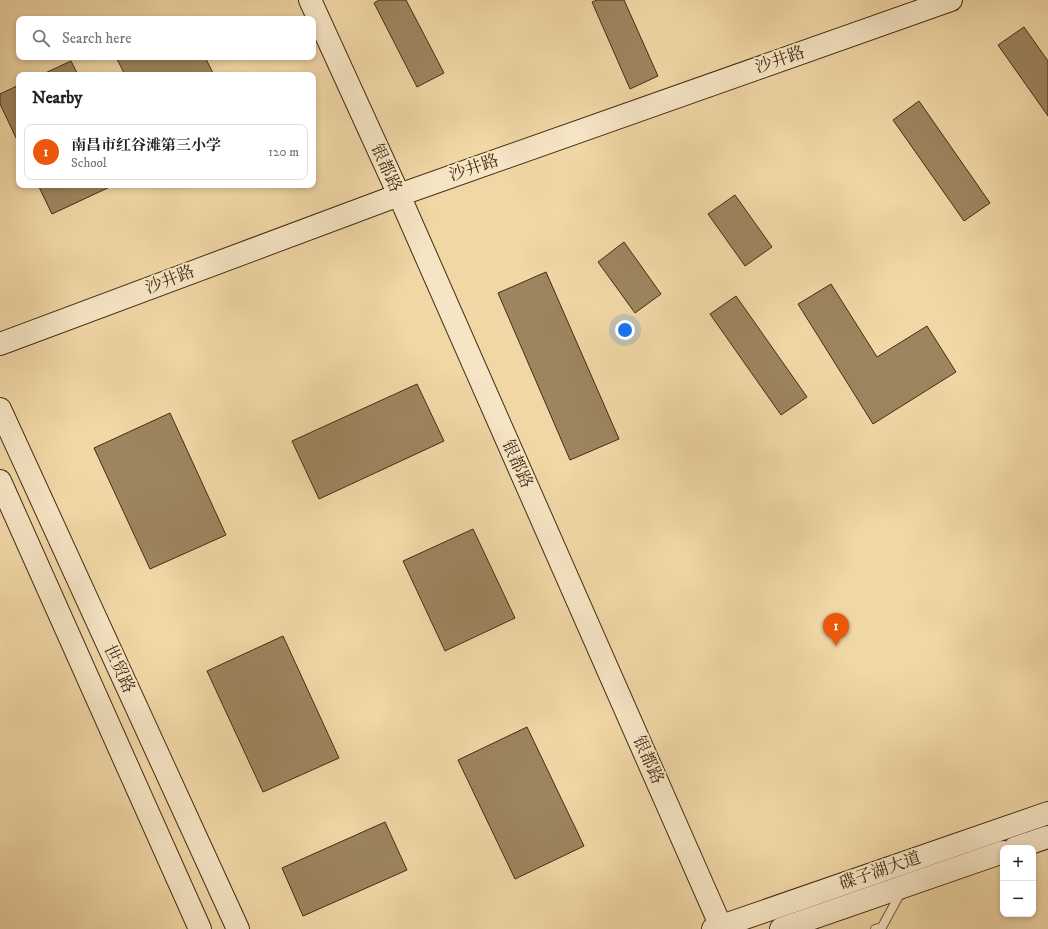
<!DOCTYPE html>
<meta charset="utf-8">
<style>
body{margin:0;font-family:"IM FELL DW Pica","Noto Serif SC",serif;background:#f2f2f2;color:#222}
.controls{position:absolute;right:12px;bottom:12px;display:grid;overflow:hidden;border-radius:8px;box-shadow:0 2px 6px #0003}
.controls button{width:36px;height:36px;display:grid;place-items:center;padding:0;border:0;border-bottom:1px solid #e0e0e0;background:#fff;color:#222;font:20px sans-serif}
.you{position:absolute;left:625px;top:330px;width:14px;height:14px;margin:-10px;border:3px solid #fff;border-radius:50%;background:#1a73e8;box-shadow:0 0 0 6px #1a73e833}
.badge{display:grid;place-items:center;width:26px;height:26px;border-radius:50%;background:#ea580c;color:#fff;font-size:13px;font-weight:700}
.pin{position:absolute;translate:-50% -33px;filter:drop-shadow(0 1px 2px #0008)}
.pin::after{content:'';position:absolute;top:21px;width:14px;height:12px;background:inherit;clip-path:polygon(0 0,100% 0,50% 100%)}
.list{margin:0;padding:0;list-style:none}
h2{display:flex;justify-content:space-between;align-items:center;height:52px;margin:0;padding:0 16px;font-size:17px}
h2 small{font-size:13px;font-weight:400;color:#767676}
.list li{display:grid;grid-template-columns:26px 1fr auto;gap:12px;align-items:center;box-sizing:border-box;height:56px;margin:0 8px 8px;padding:0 8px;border:1px solid #e0e0e0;border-radius:8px}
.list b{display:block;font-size:15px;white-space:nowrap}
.list p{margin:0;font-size:13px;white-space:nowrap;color:#767676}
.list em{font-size:13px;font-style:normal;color:#767676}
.icon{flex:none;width:22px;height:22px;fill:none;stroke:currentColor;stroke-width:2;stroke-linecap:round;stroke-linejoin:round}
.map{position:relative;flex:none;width:1048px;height:929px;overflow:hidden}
.search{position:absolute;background:#fff;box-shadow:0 2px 6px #0003;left:16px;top:16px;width:300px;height:44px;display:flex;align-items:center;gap:10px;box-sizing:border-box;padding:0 14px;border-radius:8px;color:#767676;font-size:15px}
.panel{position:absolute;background:#fff;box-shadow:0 2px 6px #0003;left:16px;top:72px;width:300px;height:116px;border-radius:8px}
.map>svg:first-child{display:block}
.building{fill:#9d855f;stroke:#432c12}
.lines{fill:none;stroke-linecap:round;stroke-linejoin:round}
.lane-casing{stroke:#6e5737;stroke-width:10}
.secondary-casing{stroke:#432c12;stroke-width:24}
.lane{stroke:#f6e5c5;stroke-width:8}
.secondary{stroke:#f6e5c5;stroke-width:22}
.labels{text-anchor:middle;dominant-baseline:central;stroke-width:4;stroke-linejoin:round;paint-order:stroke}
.street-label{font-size:17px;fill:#432c12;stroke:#f6e5c5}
</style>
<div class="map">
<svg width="1048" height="929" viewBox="0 0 1048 929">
<rect width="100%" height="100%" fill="#f1d7a6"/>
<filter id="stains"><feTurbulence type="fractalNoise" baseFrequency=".005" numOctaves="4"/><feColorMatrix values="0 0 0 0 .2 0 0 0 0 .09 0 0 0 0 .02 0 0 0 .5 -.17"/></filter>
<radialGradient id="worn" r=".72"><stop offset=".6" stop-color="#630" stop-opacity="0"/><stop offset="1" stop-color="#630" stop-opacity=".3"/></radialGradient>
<g class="building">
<polygon points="379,0 406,0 444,73 417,87 374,3"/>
<polygon points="597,0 624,0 658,76 630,89 592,2"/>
<polygon points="1024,27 1048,61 1048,116 998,45"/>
<polygon points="116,57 205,57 214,75 125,75"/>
<polygon points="71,61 78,75 41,75"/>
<polygon points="19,85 19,144 0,104 0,94"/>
<polygon points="919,101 990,203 964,221 893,120"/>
<polygon points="38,185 114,185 52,214"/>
<polygon points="735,195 772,247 745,266 708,214"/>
<polygon points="624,242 661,294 635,313 598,262"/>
<polygon points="546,272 619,439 570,460 498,293"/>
<polygon points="831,284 877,357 927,326 956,372 873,424 798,304"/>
<polygon points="736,296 807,397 781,415 710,314"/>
<polygon points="417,384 444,441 319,499 292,441"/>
<polygon points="170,413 226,535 150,569 94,448"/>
<polygon points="473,529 515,618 445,651 403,561"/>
<polygon points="283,636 339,758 263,792 207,671"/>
<polygon points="527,727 584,846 515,879 458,760"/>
<polygon points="385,822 407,870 303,916 282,868"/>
</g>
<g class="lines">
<defs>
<polyline id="lane" points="875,929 882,927 901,892"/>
<g id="secondary">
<polyline points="310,0 399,195 722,929"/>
<polyline points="0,344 399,195 951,0"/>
<polyline points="0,409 238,929"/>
<polyline points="0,481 200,929"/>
<polyline points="1015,848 1048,837"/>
<polyline points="713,929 1048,813"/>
<polyline points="781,929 1003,852"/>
</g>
</defs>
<use href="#lane" class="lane-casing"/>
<use href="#secondary" class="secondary-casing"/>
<use href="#lane" class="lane"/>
<use href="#secondary" class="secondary"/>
</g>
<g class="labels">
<g class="street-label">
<text transform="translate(780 60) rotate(-19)">沙井路</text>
<text transform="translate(386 168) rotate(66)">银都路</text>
<text transform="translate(474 168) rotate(-19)">沙井路</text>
<text transform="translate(170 280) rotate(-21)">沙井路</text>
<text transform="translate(517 464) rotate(66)">银都路</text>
<text transform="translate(119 669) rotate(65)">世贸路</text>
<text transform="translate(648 760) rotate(66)">银都路</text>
<text transform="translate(880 871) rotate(-19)">碟子湖大道</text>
</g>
</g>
<rect width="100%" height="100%" filter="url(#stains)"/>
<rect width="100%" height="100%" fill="url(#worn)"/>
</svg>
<div class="controls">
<button>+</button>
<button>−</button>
</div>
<div class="you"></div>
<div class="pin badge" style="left:836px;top:646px">1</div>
<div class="search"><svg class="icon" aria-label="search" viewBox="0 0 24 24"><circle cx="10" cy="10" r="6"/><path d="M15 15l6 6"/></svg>Search here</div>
<section class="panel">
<h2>Nearby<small></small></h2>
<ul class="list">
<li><span class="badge">1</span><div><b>南昌市红谷滩第三小学</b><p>School</p></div><em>120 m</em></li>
</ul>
</section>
</div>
